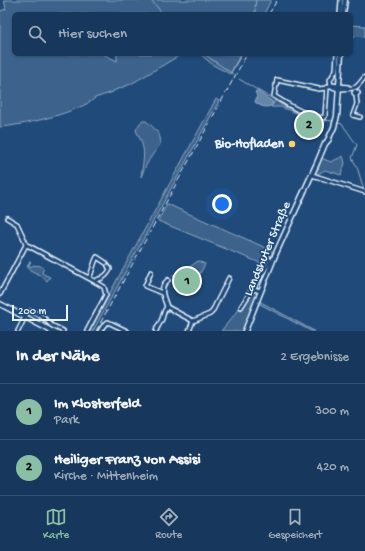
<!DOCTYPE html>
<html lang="de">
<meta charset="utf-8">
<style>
body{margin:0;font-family:"Gochi Hand",sans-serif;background:#203f62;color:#f1f3f6}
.scale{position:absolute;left:12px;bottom:10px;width:56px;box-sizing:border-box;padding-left:4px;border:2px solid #e8f1f8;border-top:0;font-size:11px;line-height:14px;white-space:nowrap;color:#e8f1f8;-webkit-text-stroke:3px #1f4a7a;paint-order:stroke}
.you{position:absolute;left:222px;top:204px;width:14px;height:14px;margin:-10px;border:3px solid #fff;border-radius:50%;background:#1a73e8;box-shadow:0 0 0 6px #1a73e833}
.badge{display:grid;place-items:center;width:26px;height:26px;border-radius:50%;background:#8abfa5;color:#111;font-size:13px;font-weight:700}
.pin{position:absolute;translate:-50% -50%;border:2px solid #fff;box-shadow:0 1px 4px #0006}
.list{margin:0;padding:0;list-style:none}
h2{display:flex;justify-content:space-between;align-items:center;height:52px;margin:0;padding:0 16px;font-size:17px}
h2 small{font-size:13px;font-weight:400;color:#9eacbb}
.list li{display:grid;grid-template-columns:26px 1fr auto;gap:12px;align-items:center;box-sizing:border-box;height:56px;padding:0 16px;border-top:1px solid #365272}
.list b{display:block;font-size:15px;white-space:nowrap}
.list p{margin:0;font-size:13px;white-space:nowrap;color:#9eacbb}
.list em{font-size:13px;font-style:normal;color:#9eacbb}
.icon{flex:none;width:22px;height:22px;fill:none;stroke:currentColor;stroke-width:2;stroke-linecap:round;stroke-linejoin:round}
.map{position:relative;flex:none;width:365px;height:331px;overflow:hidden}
.search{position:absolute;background:#17385c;box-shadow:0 1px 3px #0004;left:12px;right:12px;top:12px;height:44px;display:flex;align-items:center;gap:10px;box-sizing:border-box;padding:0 14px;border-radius:6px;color:#9eacbb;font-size:15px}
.sheet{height:164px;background:#17385c}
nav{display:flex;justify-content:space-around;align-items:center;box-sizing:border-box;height:56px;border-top:1px solid #365272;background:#17385c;font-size:11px;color:#9eacbb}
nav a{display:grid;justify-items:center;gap:2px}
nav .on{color:#8abfa5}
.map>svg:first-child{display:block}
.green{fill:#3c628c;stroke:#92aac2}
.water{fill:#6685a7;stroke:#9ab0c7}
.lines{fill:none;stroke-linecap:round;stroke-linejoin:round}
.stream{stroke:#9ab0c7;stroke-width:1}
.minor-casing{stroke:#e8f1f8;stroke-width:6}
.major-casing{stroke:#e8f1f8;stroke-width:7}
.minor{stroke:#1f4a7a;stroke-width:3}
.major{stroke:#1f4a7a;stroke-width:4}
.rail{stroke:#e8f1f8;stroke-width:1;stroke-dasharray:6 3;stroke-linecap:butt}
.major-bridge-casing{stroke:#e8f1f8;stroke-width:7;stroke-linecap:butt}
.major-bridge{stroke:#1f4a7a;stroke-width:4}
.poi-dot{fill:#ffd166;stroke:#1f4a7a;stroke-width:1.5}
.labels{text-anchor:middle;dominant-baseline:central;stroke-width:3.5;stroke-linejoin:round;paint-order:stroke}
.poi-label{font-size:13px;font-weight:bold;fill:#e8f1f8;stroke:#1f4a7a;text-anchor:end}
.street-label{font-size:13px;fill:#e8f1f8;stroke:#1f4a7a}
</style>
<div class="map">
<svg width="365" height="331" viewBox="0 0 365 331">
<rect width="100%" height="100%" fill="#1f4a7a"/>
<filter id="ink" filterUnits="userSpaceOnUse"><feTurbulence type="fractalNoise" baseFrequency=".025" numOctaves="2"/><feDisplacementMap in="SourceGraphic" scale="8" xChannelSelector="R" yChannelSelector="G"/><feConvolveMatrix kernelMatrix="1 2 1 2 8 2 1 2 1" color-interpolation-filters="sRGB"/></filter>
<g filter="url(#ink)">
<g class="green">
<path d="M4 0H271L264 14H14V54H103L117 61V54H182L131 84 113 91V92L95 98C81 112 20 126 0 127V11L6 9Z"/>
<polygon points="351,25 365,26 365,37 351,36"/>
<polygon points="200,54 242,54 231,73 230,74 213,65"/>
<polygon points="216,99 219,101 93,331 89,331"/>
<path d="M276 99C291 108 307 118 325 119V123L316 121 281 107H271Z"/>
<path d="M143 121H146C152 126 163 135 160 144 159 147 155 151 153 154 148 161 144 169 141 177 142 167 145 157 143 148 142 141 138 136 136 130L140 123Z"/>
<polygon points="343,156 345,163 341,175 325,170 316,175 314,174 321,158 331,162"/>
<polygon points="167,204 273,251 265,265 158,221"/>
<path d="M30 261 31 262 29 263 30 264 29 266 30 267 34 265 37 266 38 265C40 266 42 266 44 269L42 271 43 274 50 277 47 281 38 274 28 269 27 267Z"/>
<path d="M198 261 205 264 194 285 173 277V275C182 272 190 267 198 261Z"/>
<polygon points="253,291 256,291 258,293 258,296 243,331 221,331 235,314 238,308 242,308 252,292"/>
<polygon points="259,301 314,331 311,331 258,303"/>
</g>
<path class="water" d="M257 91 273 102 272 105C266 109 260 106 255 102L257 96 255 92Z"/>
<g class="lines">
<g class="stream">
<polyline points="151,0 163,14"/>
<polyline points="255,7 256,0"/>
<polyline points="255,14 255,9"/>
<polyline points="204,54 233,74"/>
<polyline points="231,72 241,54"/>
<polyline points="239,79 286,107 314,119 333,121"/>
<polyline points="338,123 342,124 357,145 352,158 357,167 364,190"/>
</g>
<defs>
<g id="minor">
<polyline points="340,14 341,0"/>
<path d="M277 80 274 96C290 106 304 115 323 118L325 116 327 88"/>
<polyline points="277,80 319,89 326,88 331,85"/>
<path d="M331 85C331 85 332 87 333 87 336 90 351 89 356 87 359 85 362 80 365 77"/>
<polyline points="331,85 330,80 336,70 337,54"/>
<polyline points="331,85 348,87"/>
<polyline points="356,95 358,93 357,92 355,91 354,93 356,95 357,104 353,115 360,117"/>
<polyline points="312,175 365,192"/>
<polyline points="7,218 17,224 25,241 26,245"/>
<polyline points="26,245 29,246 96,282 104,287 106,295 87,331"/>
<polyline points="151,272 145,286 162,293"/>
<path d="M89 278C93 271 93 264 97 257L106 263"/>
<path d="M96 282 97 280C103 278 108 275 110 269L108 266"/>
<polyline points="253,289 261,291"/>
<polyline points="0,294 26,245"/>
<path d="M167 307C164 297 158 288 168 280"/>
<polyline points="167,307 193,321"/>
<polyline points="241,307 270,261 269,259"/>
<path d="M18 331 27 313 31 311C38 313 47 320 52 326L55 327 63 331"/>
<polyline points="100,331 104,325 108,322 127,331"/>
<path d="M156 331C157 327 159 325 161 321 164 316 162 313 167 307"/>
<polyline points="189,331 193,321 210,314 212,312 229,278"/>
</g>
<g id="major">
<polyline points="343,14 345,0"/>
<polyline points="328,140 334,127 337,116 341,54"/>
<polyline points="0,304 48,329"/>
<polyline points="245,331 276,253 317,163 325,144 329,139"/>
</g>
</defs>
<use href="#minor" class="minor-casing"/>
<use href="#major" class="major-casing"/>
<use href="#minor" class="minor"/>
<use href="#major" class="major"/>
<g class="rail">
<polyline points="269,14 277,0"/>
<polyline points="96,331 247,54"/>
</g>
<defs>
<polyline id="major-bridge" points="48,329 51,331"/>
</defs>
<use href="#major-bridge" class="major-bridge-casing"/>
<use href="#major-bridge" class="major-bridge"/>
</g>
</g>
<circle class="poi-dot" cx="292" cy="144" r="4"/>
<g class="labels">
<g class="poi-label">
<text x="284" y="144">Bio-Hofladen</text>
</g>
<g class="street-label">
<text transform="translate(268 249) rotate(-67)">Landshuter Straße</text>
</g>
</g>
</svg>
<div class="scale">200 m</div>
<div class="you"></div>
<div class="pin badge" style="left:187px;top:281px">1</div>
<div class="pin badge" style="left:309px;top:125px">2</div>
<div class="search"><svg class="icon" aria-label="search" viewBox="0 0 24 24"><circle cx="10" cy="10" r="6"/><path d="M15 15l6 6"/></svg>Hier suchen</div>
</div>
<section class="sheet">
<h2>In der Nähe<small>2 Ergebnisse</small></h2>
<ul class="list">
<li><span class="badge">1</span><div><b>Im Klosterfeld</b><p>Park</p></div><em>300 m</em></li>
<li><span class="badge">2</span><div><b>Heiliger Franz von Assisi</b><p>Kirche · Mittenheim</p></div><em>420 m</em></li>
</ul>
</section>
<nav>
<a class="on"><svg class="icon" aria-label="map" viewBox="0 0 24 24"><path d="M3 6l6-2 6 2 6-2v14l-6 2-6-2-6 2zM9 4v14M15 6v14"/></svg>Karte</a>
<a><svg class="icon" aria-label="directions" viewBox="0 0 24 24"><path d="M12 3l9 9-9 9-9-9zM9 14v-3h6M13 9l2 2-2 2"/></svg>Route</a>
<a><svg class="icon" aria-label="saved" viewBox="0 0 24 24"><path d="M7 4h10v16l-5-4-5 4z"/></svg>Gespeichert</a>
</nav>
